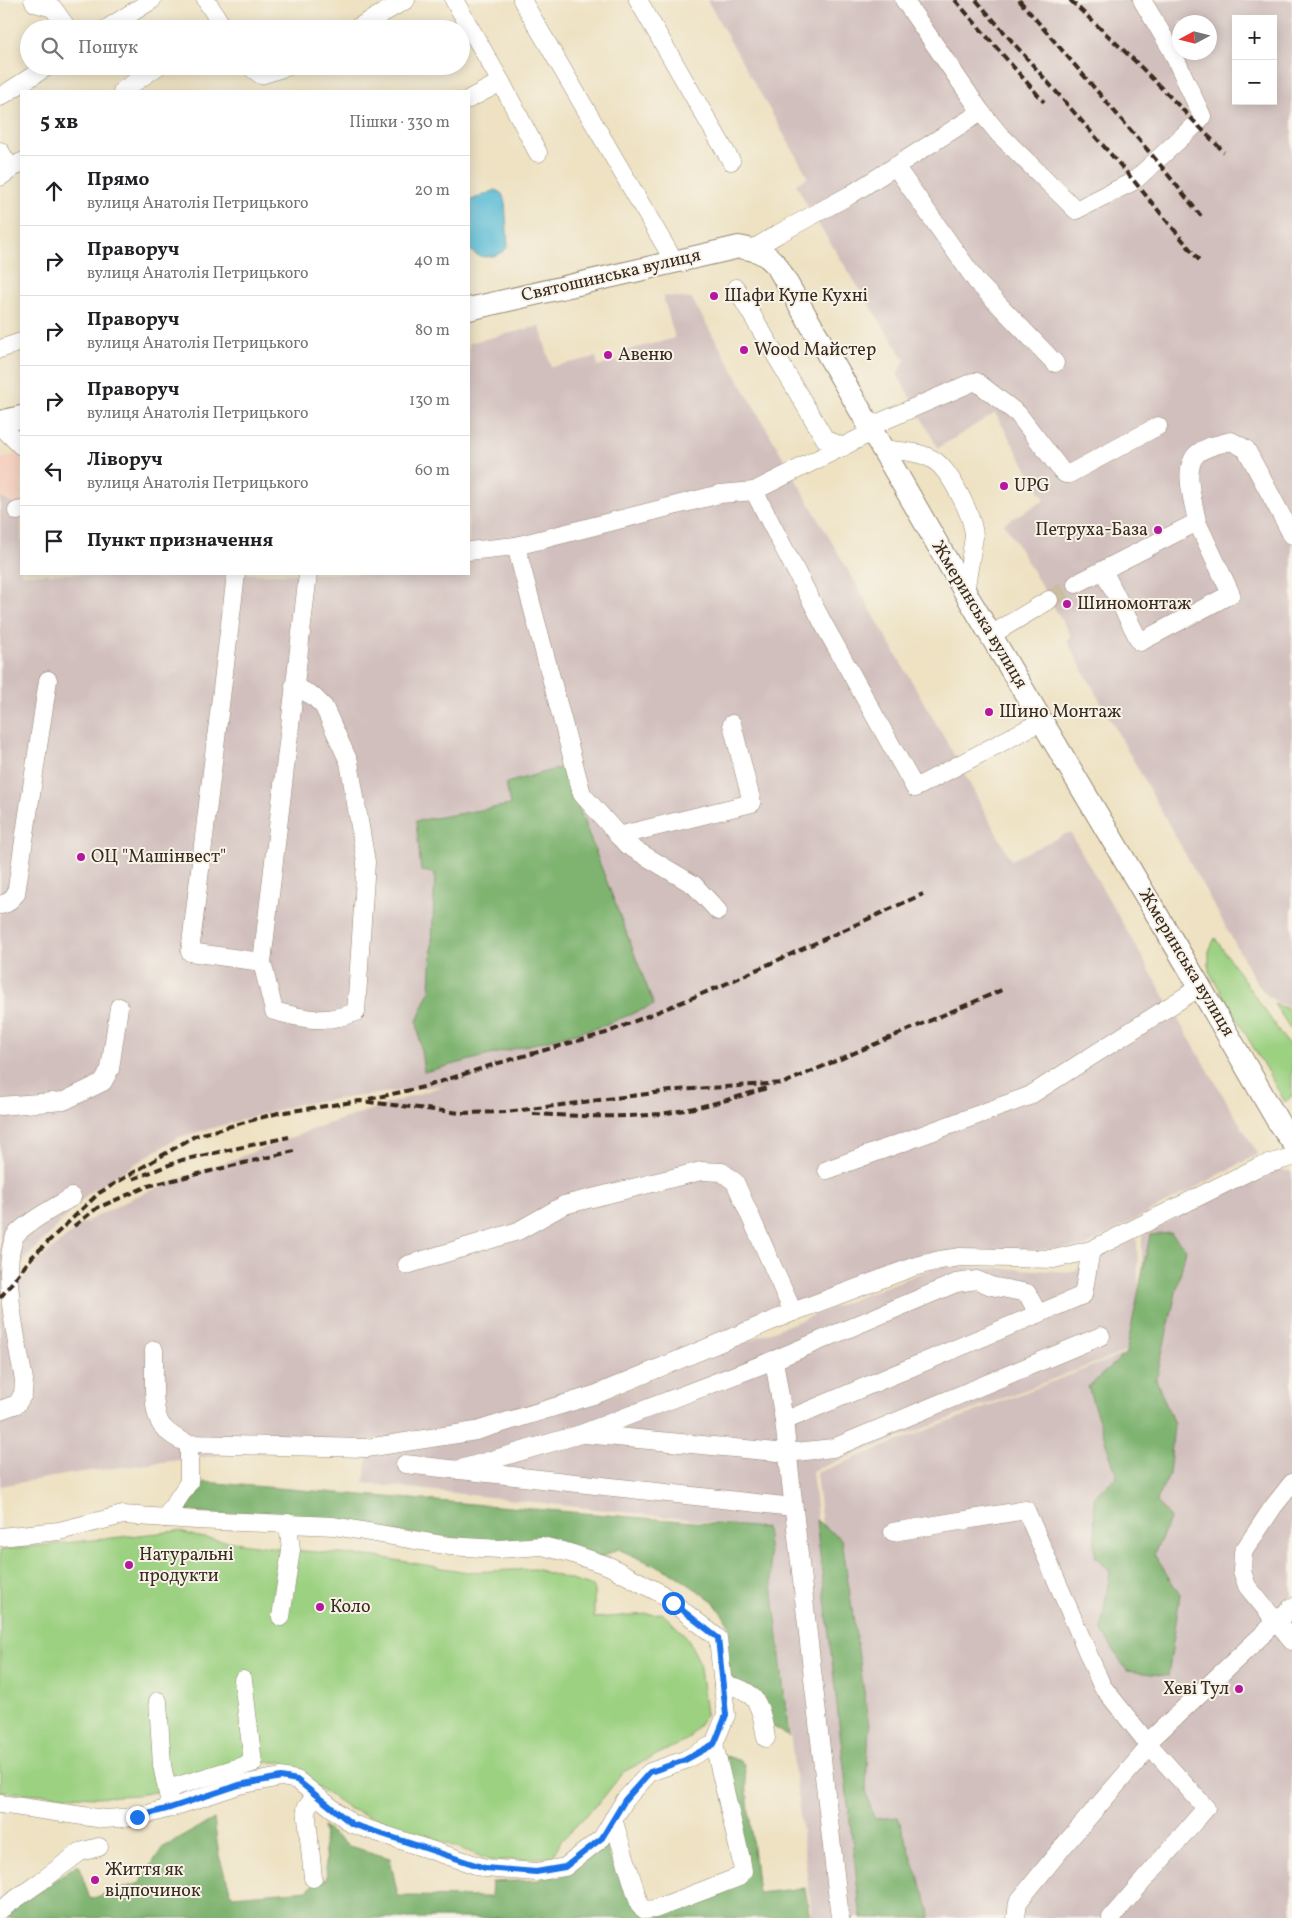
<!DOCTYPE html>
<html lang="uk">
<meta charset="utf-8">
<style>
body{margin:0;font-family:Vollkorn,serif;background:#f2f2f2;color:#202124}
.controls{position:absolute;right:15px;top:15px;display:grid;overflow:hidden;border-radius:0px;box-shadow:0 2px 12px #0003}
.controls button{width:45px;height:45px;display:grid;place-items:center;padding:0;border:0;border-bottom:1px solid #e0e0e0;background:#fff;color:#202124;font:25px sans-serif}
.compass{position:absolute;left:1172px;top:15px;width:45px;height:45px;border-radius:50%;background:#fff;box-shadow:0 2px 12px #0003;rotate:263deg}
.stop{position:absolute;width:15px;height:15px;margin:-11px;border:4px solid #1a73e8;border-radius:50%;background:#fff}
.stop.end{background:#1a73e8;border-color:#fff;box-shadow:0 1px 5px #0008}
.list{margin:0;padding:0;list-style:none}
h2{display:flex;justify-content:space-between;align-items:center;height:65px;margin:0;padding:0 20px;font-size:21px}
h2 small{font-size:16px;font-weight:400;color:#757577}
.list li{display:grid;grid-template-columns:32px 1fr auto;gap:15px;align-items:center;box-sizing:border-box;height:70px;padding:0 20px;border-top:1px solid #e0e0e0}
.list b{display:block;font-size:19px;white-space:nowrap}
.list p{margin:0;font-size:16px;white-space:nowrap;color:#757577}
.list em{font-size:16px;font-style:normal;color:#757577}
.icon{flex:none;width:28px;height:28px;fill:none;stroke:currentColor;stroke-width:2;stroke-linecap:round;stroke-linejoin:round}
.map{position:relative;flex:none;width:1292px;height:1918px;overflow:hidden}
.search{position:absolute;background:#fff;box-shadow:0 2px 12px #0003;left:20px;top:20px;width:450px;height:55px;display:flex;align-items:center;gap:12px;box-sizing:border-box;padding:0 18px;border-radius:28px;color:#757577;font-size:19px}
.panel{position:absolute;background:#fff;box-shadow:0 2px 12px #0003;left:20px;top:90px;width:450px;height:485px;border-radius:0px}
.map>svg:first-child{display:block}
.built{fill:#f5d2c2}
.industrial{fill:#d1bfbd;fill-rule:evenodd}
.green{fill:#9dd182;stroke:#6c7e50}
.forest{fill:#7eb370;stroke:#5c6e47}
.water{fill:#57bbd6;stroke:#49727a}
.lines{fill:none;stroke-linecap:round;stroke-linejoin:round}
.minor-tunnel{stroke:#cabda2;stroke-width:18;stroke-dasharray:18 9;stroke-linecap:butt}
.minor-casing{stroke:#948670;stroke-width:19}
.major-casing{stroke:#948670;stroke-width:24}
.minor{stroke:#fff;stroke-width:18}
.major{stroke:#fff;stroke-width:22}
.rail{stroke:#3b2a1e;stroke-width:4;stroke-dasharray:8 4;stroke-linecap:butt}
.route{stroke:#1a73e8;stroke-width:6}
.poi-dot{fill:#b5179e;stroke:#f7f3e8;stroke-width:2}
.labels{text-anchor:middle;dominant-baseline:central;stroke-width:4;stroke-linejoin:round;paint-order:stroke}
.street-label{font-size:18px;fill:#3b2a1e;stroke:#f7f3e8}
.poi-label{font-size:18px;fill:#3b2a1e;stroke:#f7f3e8;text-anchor:start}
</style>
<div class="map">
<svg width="1292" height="1918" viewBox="0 0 1292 1918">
<rect width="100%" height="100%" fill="#f7f3e8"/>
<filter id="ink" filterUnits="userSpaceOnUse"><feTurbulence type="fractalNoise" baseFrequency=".02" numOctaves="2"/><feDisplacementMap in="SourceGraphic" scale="10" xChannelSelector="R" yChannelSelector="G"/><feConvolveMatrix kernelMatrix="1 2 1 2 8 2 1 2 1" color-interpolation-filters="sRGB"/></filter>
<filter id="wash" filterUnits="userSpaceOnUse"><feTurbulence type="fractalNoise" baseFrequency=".0096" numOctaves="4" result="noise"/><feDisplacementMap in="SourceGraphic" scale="20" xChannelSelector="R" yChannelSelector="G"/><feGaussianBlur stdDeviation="1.12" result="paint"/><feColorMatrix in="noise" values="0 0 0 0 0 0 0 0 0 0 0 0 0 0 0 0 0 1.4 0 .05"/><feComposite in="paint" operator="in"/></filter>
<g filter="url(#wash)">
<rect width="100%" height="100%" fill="#eee2c3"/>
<polygon class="built" points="21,453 21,502 13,504 0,497 0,459"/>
<g class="industrial">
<path d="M707 0H1292V1008L1278 1003 1267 995 1258 985 1068 643 1070 634 1004 523 1045 500 995 413 938 448 897 374 905 360 813 216 796 184 808 177ZM1236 19H1273V101H1236ZM1180 22H1210V52H1180Z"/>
<polygon points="663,296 692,299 953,753 1011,860 1070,832 1170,1006 1258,1154 1084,1247 916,1257 597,1387 473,1425 361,1442 312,1444 82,1472 0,1486 0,1307 37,1262 80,1225 136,1196 316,1128 445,1085 299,1104 177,1138 90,1192 25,1259 0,1298 0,497 13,504 21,502 21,574 469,574 469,343 540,326 551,367 596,357 598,366 622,360 621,352 675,338"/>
<polygon points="1269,1170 1290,1171 1292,1173 1292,1918 867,1918 816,1473 1142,1347 1142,1236"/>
<polygon points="1137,1238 1140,1346 812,1471 862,1918 812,1918 766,1528 364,1483 368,1455 601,1399 941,1265 1072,1272"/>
</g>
<g class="green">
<polygon points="1215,938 1292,1050 1292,1096 1285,1102 1209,971 1209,951"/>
<polygon points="1274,1004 1292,1010 1292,1031"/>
<polygon points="177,1531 198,1537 291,1550 377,1557 467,1572 535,1569 594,1587 594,1618 662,1613 686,1636 699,1661 706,1714 688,1739 623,1772 603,1798 561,1841 552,1857 491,1861 470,1852 350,1809 282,1762 253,1763 159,1791 138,1795 95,1797 0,1792 0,1550"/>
</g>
<g class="forest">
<polygon points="563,767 654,1005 599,1027 424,1072 417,1021 430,991 435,873 421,871 416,821 510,805 506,783"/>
<polygon points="1171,1233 1186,1249 1156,1380 1174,1424 1169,1475 1156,1500 1170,1519 1154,1554 1180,1595 1168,1676 1127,1671 1101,1630 1110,1572 1095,1556 1094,1496 1117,1477 1088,1387 1126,1353 1150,1235"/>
<polygon points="204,1482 766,1528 789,1736 770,1725 731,1679 725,1639 731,1627 713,1601 672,1573 618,1549 593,1561 493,1542 186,1511"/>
<polygon points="816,1520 842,1540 869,1726 866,1790 874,1819 898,1817 929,1908 930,1918 861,1918"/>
<polygon points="717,1756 733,1757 744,1764 758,1893 805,1888 810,1918 0,1918 78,1864 90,1899 140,1883 162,1848 214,1819 219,1856 232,1896 307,1890 317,1881 327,1879 323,1827 349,1846 390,1858 398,1896 491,1897 492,1882 539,1880 604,1841 616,1874 626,1873 638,1906 741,1880"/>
</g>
<path class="water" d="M496 190 502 194 505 201 508 246C499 259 477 261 469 248V201Z"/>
</g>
<g filter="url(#ink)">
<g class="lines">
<polyline class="minor-tunnel" points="1049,600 1076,584"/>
<defs>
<g id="minor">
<polyline points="33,0 35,3 53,8 68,29"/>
<polyline points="206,0 224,29"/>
<polyline points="454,0 501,82 538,153"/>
<polyline points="522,0 674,261"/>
<polyline points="638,0 731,161"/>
<polyline points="904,0 981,112 999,134 1076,210 1134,181 1196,124 1202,116 1171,49 1142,0"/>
<polyline points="106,29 152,0"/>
<polyline points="355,29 406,0"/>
<polyline points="249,66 261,75 289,66"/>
<polyline points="122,91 158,66"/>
<polyline points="0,97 48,66"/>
<polyline points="469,99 501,82"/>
<polyline points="0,151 11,169"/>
<polyline points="895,166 977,282 1055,363"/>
<polyline points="0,177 21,162"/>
<polyline points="753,249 778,234 850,195 981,112"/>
<polyline points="736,288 825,439 843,447"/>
<polyline points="0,349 21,342"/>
<polyline points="0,425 21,446"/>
<polyline points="869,427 973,382 977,382 1018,414 1061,470 1065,474 1069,474 1158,426"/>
<path d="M882 449C898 451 917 451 932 459 949 468 974 517 974 537L965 592"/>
<polyline points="754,491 824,625 915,788 1042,721"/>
<polyline points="17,511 21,510"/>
<path d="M1197 522C1194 503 1181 467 1198 453 1207 446 1220 444 1231 441L1246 449 1292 535"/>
<polyline points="516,546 582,794 627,845 694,885 718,911"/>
<polyline points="469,551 516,546 720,494 754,491 872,432"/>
<polyline points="236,574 190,952 262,962"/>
<polyline points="1076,584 1197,522 1231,594 1140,642 1103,570"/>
<polyline points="991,635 1049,600"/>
<path d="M294 686 313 696 324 707 349 762 366 862 356 1012C325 1024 304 1019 274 1011L262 962 308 574"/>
<polyline points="618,836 752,803 732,724"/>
<polyline points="0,905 7,903 16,894 48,680"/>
<polyline points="0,1106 64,1101 103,1082 110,1069 119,1007"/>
<polyline points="827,1170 1029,1096 1200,987"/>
<polyline points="407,1265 518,1231 564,1205 701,1171 722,1172 735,1182 793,1312"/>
<path d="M154 1350C155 1369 150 1413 163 1427 170 1435 179 1440 189 1444L367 1448 476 1431 597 1394 793 1312 913 1267 940 1260 960 1257 1054 1259 1091 1250 1242 1175 1258 1167 1292 1157"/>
<polyline points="774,1360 784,1421 840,1918"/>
<path d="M0 1410 17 1404 23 1394 24 1380C17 1343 0 1269 15 1236 23 1224 59 1205 72 1197"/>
<polyline points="784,1421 1083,1295 1091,1250"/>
<polyline points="585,1434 787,1453 833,1448 1101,1336"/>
<polyline points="405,1464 793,1507"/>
<polyline points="457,1470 581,1434 774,1360 956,1283 977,1280 991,1286 1027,1293 1038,1314"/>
<polyline points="1292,1483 1273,1507 1243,1552 1242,1571 1247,1586 1292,1641"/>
<polyline points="165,1518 189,1482 189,1444"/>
<polyline points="893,1532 1026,1510 1102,1686 1150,1746 1206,1808 1111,1918"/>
<polyline points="0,1537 59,1531 123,1515 196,1520 334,1526 449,1546 499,1549 542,1546 570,1553 609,1566 660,1593 718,1638 726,1715 714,1744 685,1760 650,1772 625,1800 602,1838 565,1867 536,1872 485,1868 352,1824 297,1780 281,1777 239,1785 170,1808 137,1817 104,1819 0,1804"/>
<polyline points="281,1617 291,1550 288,1523"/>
<path d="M723 1685C758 1688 761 1708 766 1738"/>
<polyline points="158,1701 162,1765 169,1799"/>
<polyline points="1147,1743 1292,1607"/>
<polyline points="167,1789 253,1763 243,1680"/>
<polyline points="613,1819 640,1906 645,1910 655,1909 739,1877 743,1871 741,1859 714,1744"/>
<polyline points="313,1878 306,1808 316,1796"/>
<polyline points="0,1910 40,1882 80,1852 99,1847"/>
<polyline points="1016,1918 1018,1902 1066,1843 1150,1746"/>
</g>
<g id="major">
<path d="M469 309 739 247C757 250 765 252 777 266L965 592 1200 987 1280 1125 1292 1141"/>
<polyline points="0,422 21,417"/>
</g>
</defs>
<use href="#minor" class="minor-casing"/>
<use href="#major" class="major-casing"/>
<use href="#minor" class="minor"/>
<use href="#major" class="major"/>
<g class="rail">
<polyline points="955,0 1044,102"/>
<polyline points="976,0 1134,181 1199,260"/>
<polyline points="1019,0 1157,161 1201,216"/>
<polyline points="1070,0 1135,61 1224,152"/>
<polyline points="369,1099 424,1087 495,1064 606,1033 721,986 923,894"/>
<path d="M533 1114C575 1116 618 1118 660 1114 697 1109 732 1099 767 1088"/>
<polyline points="133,1179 182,1160 289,1137"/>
<polyline points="74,1226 97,1208 148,1186 294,1151"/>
<polyline points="0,1298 32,1257 99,1193 195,1136 278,1113 360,1101 460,1113 506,1112 678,1090 784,1083 1004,989"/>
</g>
</g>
</g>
<g class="lines" filter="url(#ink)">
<polyline class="route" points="137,1817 170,1808 239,1785 281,1777 297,1780 352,1824 485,1868 536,1872 565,1867 602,1838 625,1800 650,1772 685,1760 714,1744 716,1740 726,1715 718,1638 673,1603"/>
</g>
<g class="poi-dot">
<circle cx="714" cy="296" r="5"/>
<circle cx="744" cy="350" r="5"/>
<circle cx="608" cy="355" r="5"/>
<circle cx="1004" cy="486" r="5"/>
<circle cx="1158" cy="530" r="5"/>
<circle cx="1067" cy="604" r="5"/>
<circle cx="989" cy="712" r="5"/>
<circle cx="81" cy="857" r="5"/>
<circle cx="129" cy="1565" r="5"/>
<circle cx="320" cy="1607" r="5"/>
<circle cx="1239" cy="1689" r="5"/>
<circle cx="95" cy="1880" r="5"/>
</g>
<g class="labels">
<g class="street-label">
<text transform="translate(611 276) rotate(-13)">Святошинська вулиця</text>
<text transform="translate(979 615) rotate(59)">Жмеринська вулиця</text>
<text transform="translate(1186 963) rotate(59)">Жмеринська вулиця</text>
</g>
<g class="poi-label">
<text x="724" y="296">Шафи Купе Кухні</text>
<text x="754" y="350">Wood Майстер</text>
<text x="618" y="355">Авеню</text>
<text x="1014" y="486">UPG</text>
<text x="1148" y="530" text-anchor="end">Петруха-База</text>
<text x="1077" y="604">Шиномонтаж</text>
<text x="999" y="712">Шино Монтаж</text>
<text x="91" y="857">ОЦ "Машінвест"</text>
<text x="139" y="1555">Натуральні<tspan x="139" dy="21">продукти</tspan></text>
<text x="330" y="1607">Коло</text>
<text x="1229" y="1689" text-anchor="end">Хеві Тул</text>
<text x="105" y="1870">Життя як<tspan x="105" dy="21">відпочинок</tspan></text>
</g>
</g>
</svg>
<div class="controls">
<button>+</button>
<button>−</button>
</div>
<svg class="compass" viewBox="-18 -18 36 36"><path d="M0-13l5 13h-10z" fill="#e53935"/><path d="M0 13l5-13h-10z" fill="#757577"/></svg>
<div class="stop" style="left:673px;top:1603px"></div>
<div class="stop end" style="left:137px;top:1817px"></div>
<div class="search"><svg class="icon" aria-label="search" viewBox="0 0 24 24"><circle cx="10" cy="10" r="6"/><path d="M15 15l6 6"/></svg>Пошук</div>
<section class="panel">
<h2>5 хв<small>Пішки · 330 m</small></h2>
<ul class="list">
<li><svg class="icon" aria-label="ahead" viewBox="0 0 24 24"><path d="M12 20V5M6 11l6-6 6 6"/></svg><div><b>Прямо</b><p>вулиця Анатолія Петрицького</p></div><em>20 m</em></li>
<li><svg class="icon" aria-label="right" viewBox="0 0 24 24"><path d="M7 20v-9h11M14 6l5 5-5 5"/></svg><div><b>Праворуч</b><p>вулиця Анатолія Петрицького</p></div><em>40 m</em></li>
<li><svg class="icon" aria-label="right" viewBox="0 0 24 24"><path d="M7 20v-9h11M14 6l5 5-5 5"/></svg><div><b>Праворуч</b><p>вулиця Анатолія Петрицького</p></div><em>80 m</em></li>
<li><svg class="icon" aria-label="right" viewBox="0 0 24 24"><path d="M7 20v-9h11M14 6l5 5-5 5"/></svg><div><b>Праворуч</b><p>вулиця Анатолія Петрицького</p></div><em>130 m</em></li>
<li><svg class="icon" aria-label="left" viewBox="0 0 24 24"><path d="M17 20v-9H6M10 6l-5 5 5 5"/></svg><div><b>Ліворуч</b><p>вулиця Анатолія Петрицького</p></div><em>60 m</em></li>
<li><svg class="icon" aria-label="arrive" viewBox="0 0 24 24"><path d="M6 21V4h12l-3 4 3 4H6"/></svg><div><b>Пункт призначення</b></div></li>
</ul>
</section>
</div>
